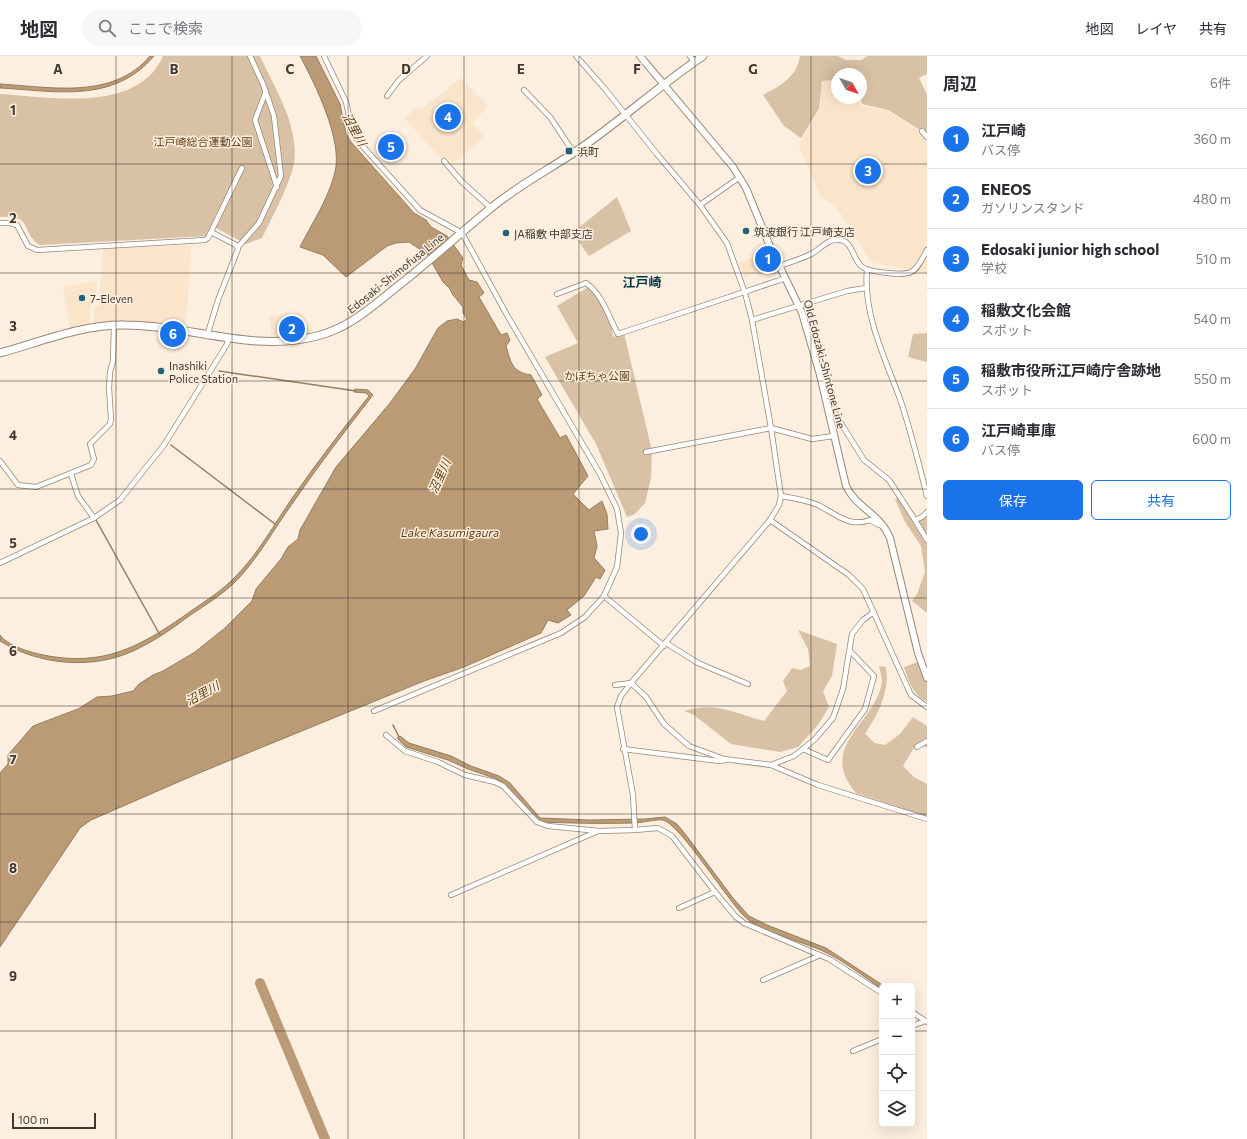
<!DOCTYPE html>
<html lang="ja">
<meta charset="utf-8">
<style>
body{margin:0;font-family:Commissioner,"Noto Sans JP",sans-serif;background:#f7f7f7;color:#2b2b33}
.controls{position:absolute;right:12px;bottom:12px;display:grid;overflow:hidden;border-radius:6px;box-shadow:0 4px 16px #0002}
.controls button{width:36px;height:36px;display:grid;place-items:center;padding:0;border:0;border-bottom:1px solid #e1e1e2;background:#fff;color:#2b2b33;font:20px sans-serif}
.compass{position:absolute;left:831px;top:12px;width:36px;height:36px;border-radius:50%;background:#fff;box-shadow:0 4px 16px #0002;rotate:130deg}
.scale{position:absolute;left:12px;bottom:10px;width:84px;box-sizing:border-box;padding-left:4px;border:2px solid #3f3830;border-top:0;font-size:11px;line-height:14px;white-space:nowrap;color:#3f3830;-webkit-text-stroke:3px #fcefdf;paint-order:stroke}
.you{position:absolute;left:641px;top:478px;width:14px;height:14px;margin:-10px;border:3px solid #fff;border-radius:50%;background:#1a73e8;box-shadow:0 0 0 6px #1a73e833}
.badge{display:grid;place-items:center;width:26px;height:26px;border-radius:50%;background:#1a73e8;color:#fff;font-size:13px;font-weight:700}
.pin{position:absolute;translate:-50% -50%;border:2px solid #fff;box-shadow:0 1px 4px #0006}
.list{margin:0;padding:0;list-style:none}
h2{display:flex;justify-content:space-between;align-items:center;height:52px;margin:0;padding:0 16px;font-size:17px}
h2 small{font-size:13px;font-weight:400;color:#7c7c81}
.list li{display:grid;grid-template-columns:26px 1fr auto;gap:12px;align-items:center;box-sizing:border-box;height:60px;padding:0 16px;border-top:1px solid #e1e1e2}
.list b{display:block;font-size:15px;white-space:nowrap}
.list p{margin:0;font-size:13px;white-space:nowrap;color:#7c7c81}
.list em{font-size:13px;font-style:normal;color:#7c7c81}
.actions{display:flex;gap:8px;padding:12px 16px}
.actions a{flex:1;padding:9px 0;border:1px solid #1a73e8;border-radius:6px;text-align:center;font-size:14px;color:#1a73e8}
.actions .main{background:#1a73e8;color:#fff}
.icon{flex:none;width:22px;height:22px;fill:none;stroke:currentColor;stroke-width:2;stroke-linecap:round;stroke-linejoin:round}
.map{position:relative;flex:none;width:927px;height:1083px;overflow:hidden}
header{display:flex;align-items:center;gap:24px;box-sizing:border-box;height:56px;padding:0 20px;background:#fff;border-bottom:1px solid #e1e1e2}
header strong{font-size:19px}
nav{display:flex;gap:22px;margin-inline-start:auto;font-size:14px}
.search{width:280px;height:36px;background:#f7f7f7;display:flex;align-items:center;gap:10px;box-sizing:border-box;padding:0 14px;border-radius:22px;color:#7c7c81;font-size:15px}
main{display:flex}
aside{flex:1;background:#fff}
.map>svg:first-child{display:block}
.built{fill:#fae4ca}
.green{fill:#d9c1a5}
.water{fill:#bb9b75;stroke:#967d60}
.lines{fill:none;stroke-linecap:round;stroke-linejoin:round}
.stream{stroke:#967d60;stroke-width:1.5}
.river{stroke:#bb9b75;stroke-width:10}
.minor-casing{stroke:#978775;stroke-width:6}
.tertiary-casing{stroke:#978775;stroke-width:8}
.secondary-casing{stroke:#978775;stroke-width:9}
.minor{stroke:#fff;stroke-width:4.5}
.tertiary{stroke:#fff;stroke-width:6}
.secondary{stroke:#fff;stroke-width:7}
.grid{fill:none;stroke:#3f3830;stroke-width:1;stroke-opacity:0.55}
.poi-dot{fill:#206276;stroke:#fcefdf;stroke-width:1.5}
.labels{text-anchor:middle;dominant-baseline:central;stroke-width:3;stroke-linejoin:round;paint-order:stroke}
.park-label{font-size:11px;fill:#5f3e10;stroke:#fcefdf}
.poi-label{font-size:11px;fill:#3f3830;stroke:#fcefdf;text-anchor:start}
.street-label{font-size:11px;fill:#3f3830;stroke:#fcefdf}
.water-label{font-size:12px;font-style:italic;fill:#5f3e10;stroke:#fcefdf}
.quarter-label{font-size:13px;font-weight:bold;fill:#003a49;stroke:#fcefdf}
.grid-label{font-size:13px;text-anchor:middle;font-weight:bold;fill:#3f3830;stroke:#fcefdf;stroke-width:3;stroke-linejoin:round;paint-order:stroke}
</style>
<header>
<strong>地図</strong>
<div class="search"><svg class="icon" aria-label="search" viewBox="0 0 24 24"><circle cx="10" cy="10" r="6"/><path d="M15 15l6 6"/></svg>ここで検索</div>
<nav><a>地図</a><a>レイヤ</a><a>共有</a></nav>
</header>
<main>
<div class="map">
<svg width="927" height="1083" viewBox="0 0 927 1083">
<rect width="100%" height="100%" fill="#fcefdf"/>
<g class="built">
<polygon points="461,22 488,50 472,67 485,80 453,107 447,101 443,104 404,62 418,51 421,54"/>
<polygon points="822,25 837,25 837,42 858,42 861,50 887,55 921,76 927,88 927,217 873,207 869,203 836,150 821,141 799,90 820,53"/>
<polygon points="191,189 187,256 183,272 167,268 133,265 94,267 95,251 99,250 103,193"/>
<polygon points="769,194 775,208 745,222 739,207"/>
<polygon points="97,225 95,246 91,247 89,270 70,275 63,231"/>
<polygon points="300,257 311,277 298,280 271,281 270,260"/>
</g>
<g class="green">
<path d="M163 0H260C275 33 302 74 293 112 286 136 273 159 262 182L246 188 212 170 207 180 40 189C20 177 34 158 0 161V38C50 41 138 58 163 0Z"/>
<path d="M800 0H838L846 4H862L867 0H927V18L919 22 927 39V76L923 72 920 74 888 54 862 48 860 42 861 18H837V24L822 25 819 53 801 82 784 70 763 39C780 30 797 21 800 0Z"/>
<polygon points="617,141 631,175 589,200 572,177"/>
<polygon points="590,230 610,260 613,281 624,277 652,395 651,422 645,447 635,458 627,461 596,388 545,301 578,287 557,250"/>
<polygon points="927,277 927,306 908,301 913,278"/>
<polygon points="903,441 915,464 927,456 927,476 925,477 927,480 927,557 912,545 917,538 925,516 921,490 905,466 895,443"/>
<path d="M798 574 837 588 832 620 823 635 829 651 818 669 798 691 780 696 731 688 694 659 684 655C715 645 734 657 764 665L787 635 783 625 792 612 801 614 810 610 808 593Z"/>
<path d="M918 606 927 627V646C913 639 909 625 904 611Z"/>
<path d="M879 610 886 611C890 636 878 658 865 678L875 687 885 689 900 678 913 661 927 670V691L915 690 903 710 914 721 927 728V760L856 737C816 690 876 667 882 626 882 621 880 615 879 610Z"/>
</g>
<g class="water">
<path d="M150 0H154C113 48 56 35 0 32V28C51 31 113 44 150 0Z"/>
<path d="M300 0H316L340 48 346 78 351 86 414 157 426 164 431 171 447 180 463 202 461 209 469 224 477 226 484 237 479 241 501 279 507 277 510 284 506 290C511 307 512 316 531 319L542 339 537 343 560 382 566 379 588 420 573 438 589 454 602 445 607 458 608 473 594 475 597 490 594 502 605 514 600 523 596 521 584 540 567 554 571 559 558 567 548 564 541 577 464 611 424 625 199 717 91 764 80 772 0 891V717L8 708V699L33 670 78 653 97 641 112 640 133 635 139 628 153 619 163 615 195 596 225 572 252 545 256 533 281 503 288 491 298 483 300 474 336 411 390 347 415 313 438 272 447 265 457 263 464 266 467 263 463 257V251L453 239 450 233 443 226 427 198 409 186 396 187 387 190 346 221 323 199 300 191C312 167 329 142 335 116 343 84 315 28 300 0Z"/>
<path d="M355 333 368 334 373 339C345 375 318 410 292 448 274 473 260 499 239 522 225 537 207 548 189 560 172 573 153 586 133 595 92 614 38 609 0 585V579C9 592 40 599 55 601 111 609 147 586 191 555 207 544 223 534 236 520 259 497 274 468 293 441 317 406 343 373 369 340L366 337 354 336Z"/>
<path d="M400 680 409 687 451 700 471 710 499 720 510 727 540 762 589 764 645 763 665 761 677 768 686 779 733 842 749 860 767 869 826 892 884 930H882V933C863 920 844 905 823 895 802 885 761 877 745 861 728 845 680 768 663 764 656 763 641 767 633 767 601 768 570 767 539 766L506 730 497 723 468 713 448 704 406 691 397 682Z"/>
</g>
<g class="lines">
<g class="stream">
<polyline points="219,315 356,335"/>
<polyline points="171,389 275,468"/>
<polyline points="96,464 160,579"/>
<polyline points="393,669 399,681"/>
</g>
<polyline class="river" points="260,927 325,1083"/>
<defs>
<g id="minor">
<polyline points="324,0 346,46 352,74 358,85 420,154 462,177 507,259 600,418 617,453 621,477 617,511 604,540 585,561 561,577 374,655"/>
<polyline points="690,0 694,6"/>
<polyline points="524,34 550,61 574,97"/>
<polyline points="266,35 255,64 277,131"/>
<polyline points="387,40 399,24 427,0"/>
<polyline points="922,75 927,81"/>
<polyline points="444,105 462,126 491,152"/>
<polyline points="700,149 740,121"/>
<polyline points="0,167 10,167 17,169 28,190 37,194 205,184 208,182 242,112"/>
<polyline points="238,191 259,167 281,120 274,60 263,28 250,0"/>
<path d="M780 210C790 206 801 203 811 198 821 193 829 181 841 184 852 186 853 202 861 210 867 216 903 220 911 216 918 213 923 201 927 194"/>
<path d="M867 214C863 258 885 302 900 343 911 375 919 408 927 440"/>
<path d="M557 238 586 227C603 239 608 260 618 278L786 222"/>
<polyline points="752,264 847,235 866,232"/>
<polyline points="207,280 218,244 238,193 236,189 211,176"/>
<polyline points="828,353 834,356 864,404 889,424 915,464"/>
<polyline points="646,396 771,372 812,383 834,380"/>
<polyline points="0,405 18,429 36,431 91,409 94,403 90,388 110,368 111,363 109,332 110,316 113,305 114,269"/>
<polyline points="71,418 78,440 94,462"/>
<path d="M781 440C793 442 806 444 818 449 836 458 849 472 870 464L879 469 882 468"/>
<polyline points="927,456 922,461 915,464 927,484"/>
<polyline points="770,464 849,519 863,533 911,639 927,651"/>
<polyline points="0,507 94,462 120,444 164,389 226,290 229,283"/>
<polyline points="604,540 664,590"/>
<polyline points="666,587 698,607 748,628"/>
<polyline points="615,629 631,627 646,641 664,668 689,690 724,703 771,709 794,700 803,693 815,683 833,662 843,633 852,578 863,564 874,556"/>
<polyline points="386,679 405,695 438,706 465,719 495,726 503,730 537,766 548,770 599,775 635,774 633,739 617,651 621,640 631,627 770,464 779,449 781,440 771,372 752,264 745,237 727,187 700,149 657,98 605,33 576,0"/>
<polyline points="917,691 927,685"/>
<polyline points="623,693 719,705 726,704"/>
<polyline points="803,693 828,704 865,653 874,620 850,595"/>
<polyline points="771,709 818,729 927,763"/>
<polyline points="635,774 658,772 672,780 715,836 736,861 744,867 829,903 882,937"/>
<polyline points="451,839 598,775"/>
<polyline points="679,852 715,836"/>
<polyline points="763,924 818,900"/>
<polyline points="912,956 927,966"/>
<polyline points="912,970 925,965"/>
<polyline points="853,995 882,983"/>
</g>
<path id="tertiary" d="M640 0 733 111 746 132 769 188 802 257 820 319 846 430C857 453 879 456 890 482L918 597 927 622"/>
<path id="secondary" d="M0 297C40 286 83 268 125 269 190 269 252 297 317 280 349 272 373 250 398 230 430 205 459 178 491 152 521 127 556 110 588 87 627 59 663 27 703 0"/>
</defs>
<use href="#minor" class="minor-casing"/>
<use href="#tertiary" class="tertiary-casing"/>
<use href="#secondary" class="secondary-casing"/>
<use href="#minor" class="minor"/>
<use href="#tertiary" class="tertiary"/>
<use href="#secondary" class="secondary"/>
</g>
<path class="grid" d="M116 0V1083M232 0V1083M348 0V1083M464 0V1083M579 0V1083M695 0V1083M811 0V1083M0 108H927M0 217H927M0 325H927M0 433H927M0 542H927M0 650H927M0 758H927M0 866H927M0 975H882M912 975H927"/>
<g class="poi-dot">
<rect x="565" y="91" width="8" height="8" rx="2"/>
<circle cx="746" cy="175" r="4"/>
<circle cx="506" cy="177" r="4"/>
<circle cx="82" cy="242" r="4"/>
<circle cx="161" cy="315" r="4"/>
</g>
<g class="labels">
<g class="park-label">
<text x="203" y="85">江戸崎総合運動公園</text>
<text x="597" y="319">かぼちゃ公園</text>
</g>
<g class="poi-label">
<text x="577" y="95">浜町</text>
<text x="754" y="175">筑波銀行 江戸崎支店</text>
<text x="514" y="177">JA稲敷 中部支店</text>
<text x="90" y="242">7-Eleven</text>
<text x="169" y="309">Inashiki<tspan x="169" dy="13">Police Station</tspan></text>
</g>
<g class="street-label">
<text transform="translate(395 217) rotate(-39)">Edosaki-Shimofusa Line</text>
<text transform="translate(825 308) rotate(75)">Old Edozaki-Shintone Line</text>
</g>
<g class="water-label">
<text transform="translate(355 73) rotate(61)">沼里川</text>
<text transform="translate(439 420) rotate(-66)">沼里川</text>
<text x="450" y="476">Lake Kasumigaura</text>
<text transform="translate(202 637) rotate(-29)">沼里川</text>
</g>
<g class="quarter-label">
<text x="642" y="226">江戸崎</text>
</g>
</g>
<g class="grid-label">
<text x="58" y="18">A</text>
<text x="174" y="18">B</text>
<text x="290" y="18">C</text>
<text x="406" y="18">D</text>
<text x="521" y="18">E</text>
<text x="637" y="18">F</text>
<text x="753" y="18">G</text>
<text x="13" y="59">1</text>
<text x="13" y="167">2</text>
<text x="13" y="275">3</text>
<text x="13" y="384">4</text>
<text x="13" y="492">5</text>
<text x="13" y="600">6</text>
<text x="13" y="708">7</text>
<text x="13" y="817">8</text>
<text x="13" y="925">9</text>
</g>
</svg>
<div class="controls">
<button>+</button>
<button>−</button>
<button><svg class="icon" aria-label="locate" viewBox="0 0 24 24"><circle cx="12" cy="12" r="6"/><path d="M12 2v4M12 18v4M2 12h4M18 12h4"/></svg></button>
<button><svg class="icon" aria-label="layers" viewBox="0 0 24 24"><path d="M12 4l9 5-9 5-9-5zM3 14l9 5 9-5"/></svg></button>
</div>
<svg class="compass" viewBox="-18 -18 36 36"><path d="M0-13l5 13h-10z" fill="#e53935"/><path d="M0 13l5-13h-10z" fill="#7c7c81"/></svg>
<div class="scale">100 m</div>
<div class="you"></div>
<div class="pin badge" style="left:768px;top:203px">1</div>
<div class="pin badge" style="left:292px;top:273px">2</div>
<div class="pin badge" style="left:868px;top:115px">3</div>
<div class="pin badge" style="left:448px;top:61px">4</div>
<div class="pin badge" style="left:391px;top:91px">5</div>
<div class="pin badge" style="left:173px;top:278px">6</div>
</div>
<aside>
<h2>周辺<small>6件</small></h2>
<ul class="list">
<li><span class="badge">1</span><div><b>江戸崎</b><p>バス停</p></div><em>360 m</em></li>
<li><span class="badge">2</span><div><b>ENEOS</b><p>ガソリンスタンド</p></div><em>480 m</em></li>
<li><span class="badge">3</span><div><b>Edosaki junior high school</b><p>学校</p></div><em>510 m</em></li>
<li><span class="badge">4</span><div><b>稲敷文化会館</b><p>スポット</p></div><em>540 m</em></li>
<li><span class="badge">5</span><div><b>稲敷市役所江戸崎庁舎跡地</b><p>スポット</p></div><em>550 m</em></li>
<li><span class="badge">6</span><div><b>江戸崎車庫</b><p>バス停</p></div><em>600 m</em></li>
</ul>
<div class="actions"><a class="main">保存</a><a>共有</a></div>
</aside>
</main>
